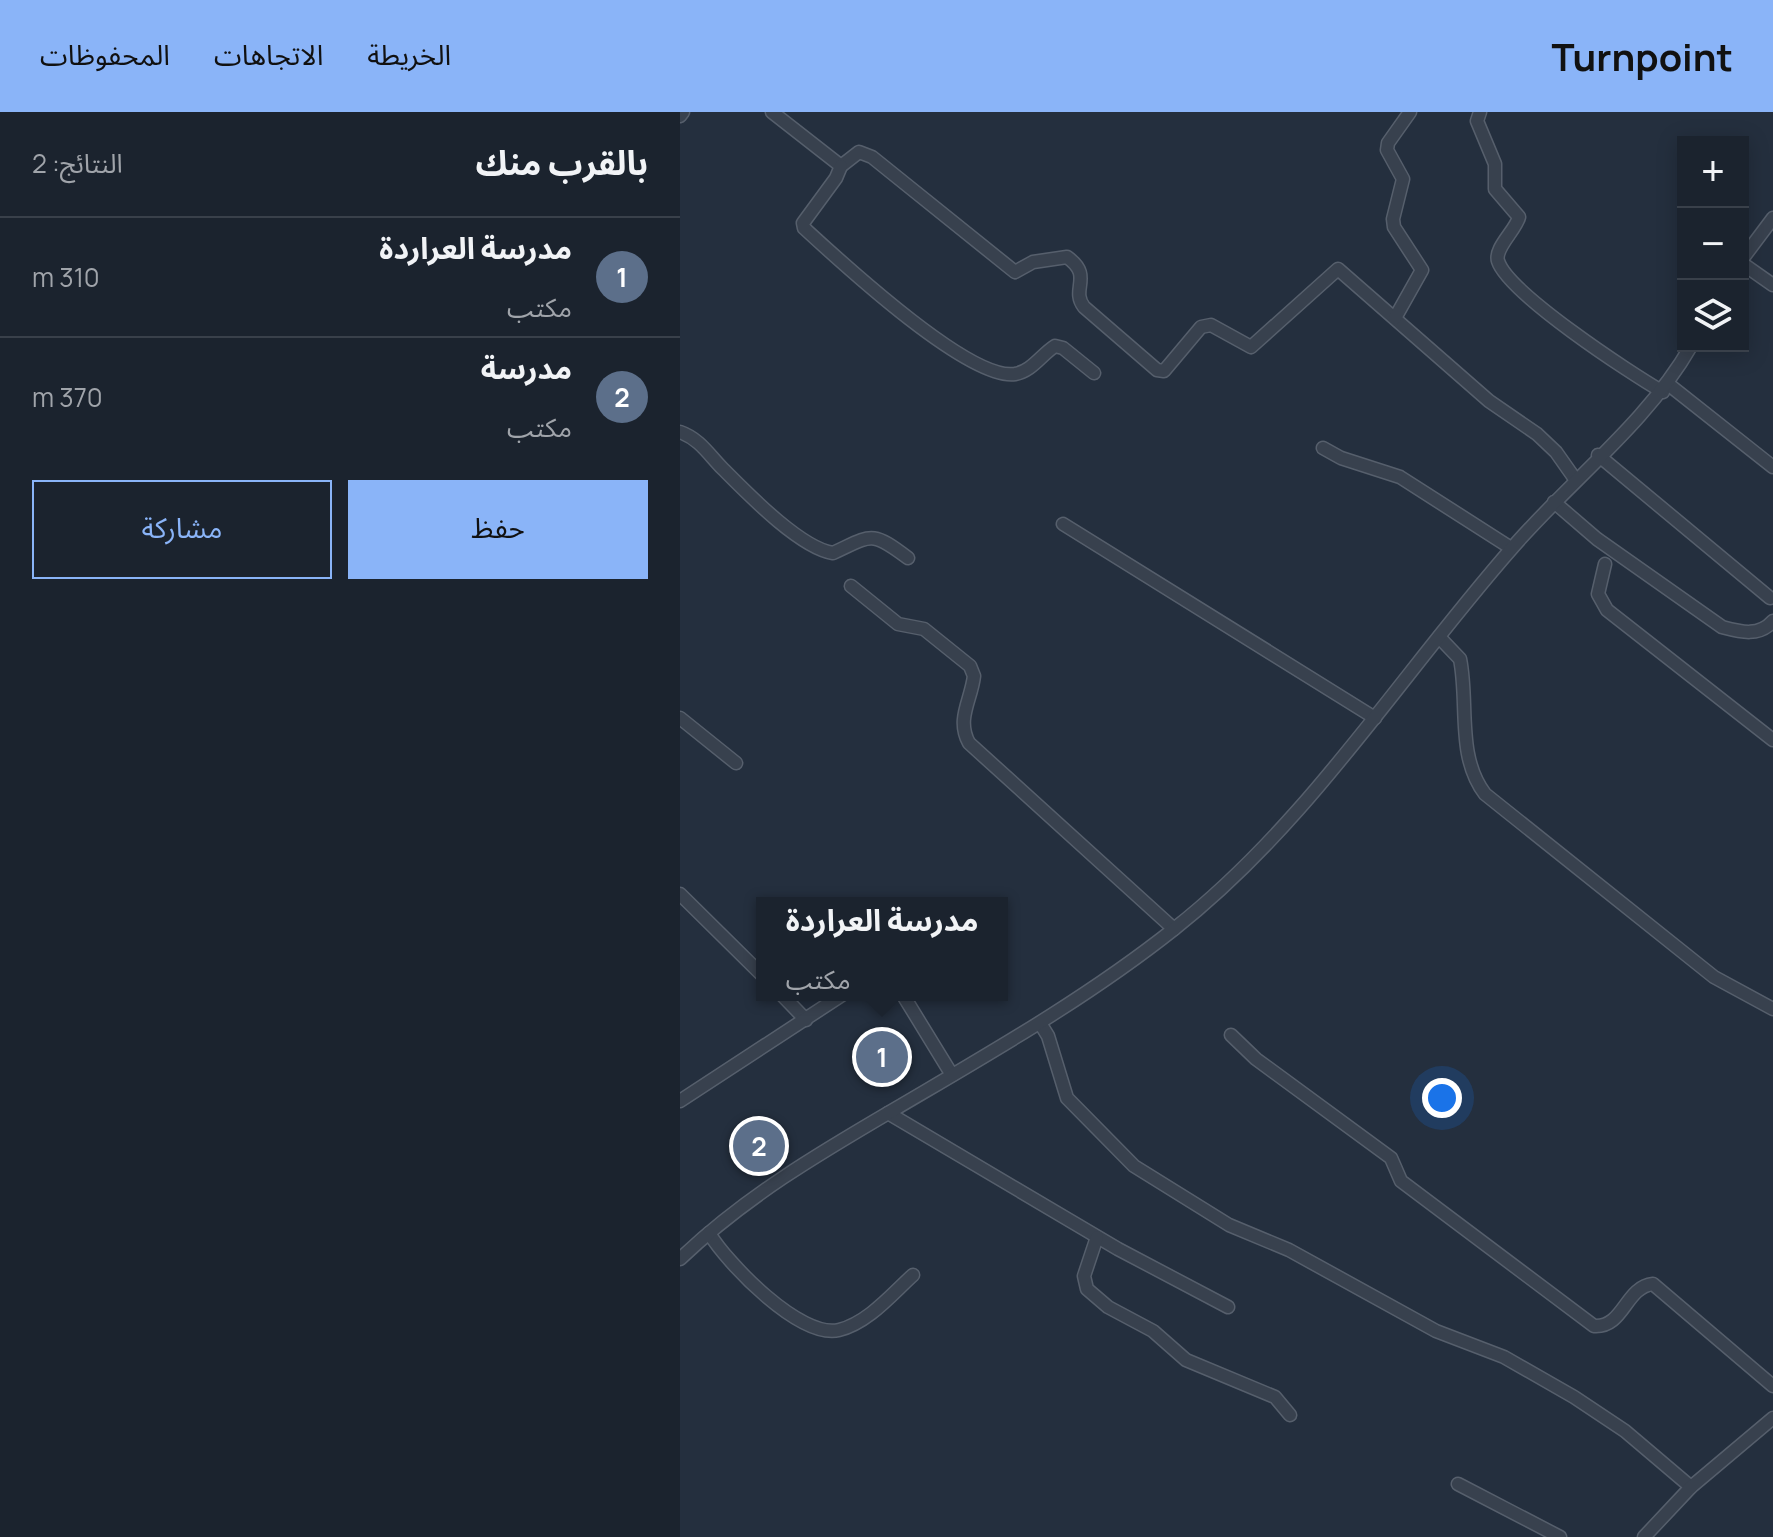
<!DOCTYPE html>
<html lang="ar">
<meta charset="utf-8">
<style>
body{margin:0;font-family:Manrope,"Noto Sans Arabic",sans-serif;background:#242b36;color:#f1f3f6;direction:rtl}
.controls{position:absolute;right:24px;top:24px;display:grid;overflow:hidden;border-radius:0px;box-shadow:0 4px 20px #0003}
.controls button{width:72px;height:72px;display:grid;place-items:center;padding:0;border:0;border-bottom:2px solid #39404a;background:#1b232e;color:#f1f3f6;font:40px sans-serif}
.you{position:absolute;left:762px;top:986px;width:28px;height:28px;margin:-20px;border:6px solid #fff;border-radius:50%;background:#1a73e8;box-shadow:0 0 0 12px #1a73e833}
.badge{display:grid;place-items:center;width:52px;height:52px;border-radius:50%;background:#8ab4f8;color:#fff;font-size:26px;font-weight:700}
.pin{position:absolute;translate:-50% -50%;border:4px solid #fff;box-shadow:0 2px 8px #0006}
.popup{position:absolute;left:76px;top:785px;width:252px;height:104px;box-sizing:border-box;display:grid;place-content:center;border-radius:0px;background:#1b232e;filter:drop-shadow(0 2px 6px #0005);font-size:26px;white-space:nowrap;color:#a0a4aa}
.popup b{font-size:30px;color:#f1f3f6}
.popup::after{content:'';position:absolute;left:50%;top:100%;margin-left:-16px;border:16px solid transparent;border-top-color:#1b232e}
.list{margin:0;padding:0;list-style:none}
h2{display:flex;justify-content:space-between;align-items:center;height:104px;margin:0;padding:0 32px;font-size:34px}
h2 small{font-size:26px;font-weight:400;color:#a0a4aa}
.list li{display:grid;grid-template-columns:52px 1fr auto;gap:24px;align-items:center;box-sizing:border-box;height:120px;padding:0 32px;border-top:2px solid #39404a}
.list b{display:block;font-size:30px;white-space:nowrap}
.list p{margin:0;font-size:26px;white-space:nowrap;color:#a0a4aa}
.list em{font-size:26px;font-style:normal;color:#a0a4aa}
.actions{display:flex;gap:16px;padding:24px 32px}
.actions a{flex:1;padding:18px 0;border:2px solid #8ab4f8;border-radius:0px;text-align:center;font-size:28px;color:#8ab4f8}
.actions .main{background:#8ab4f8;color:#111}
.icon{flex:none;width:44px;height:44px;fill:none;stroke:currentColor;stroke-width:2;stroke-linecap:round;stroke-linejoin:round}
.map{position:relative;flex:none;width:1093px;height:1425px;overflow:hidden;direction:ltr}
header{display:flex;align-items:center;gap:48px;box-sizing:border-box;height:112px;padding:0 40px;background:#8ab4f8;color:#111}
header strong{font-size:38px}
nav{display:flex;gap:44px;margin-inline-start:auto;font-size:28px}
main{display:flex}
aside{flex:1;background:#1b232e}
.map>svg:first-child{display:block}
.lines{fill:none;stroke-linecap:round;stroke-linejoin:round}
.minor-casing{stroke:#565f6c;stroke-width:15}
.minor{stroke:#38414e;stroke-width:12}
</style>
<header>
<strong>Turnpoint</strong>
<nav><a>الخريطة</a><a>الاتجاهات</a><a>المحفوظات</a></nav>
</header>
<main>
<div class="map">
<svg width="1093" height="1425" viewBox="0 0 1093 1425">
<rect width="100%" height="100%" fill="#242f3e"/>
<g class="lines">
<defs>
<g id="minor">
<path d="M92 0 161 54 179 40 192 45 335 160 353 150 387 145C414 164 390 177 404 195L477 258 484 259 521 215 531 213 571 235 658 157 809 289 857 322 876 340 895 367"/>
<path d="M800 0 797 9 815 52V77L839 105C836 118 814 136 818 149 828 181 950 261 983 280"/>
<polyline points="0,4 3,0"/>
<path d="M161 54 156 66 123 111 124 116C160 149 289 269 335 262 352 259 361 243 375 234L383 236 414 261"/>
<polyline points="1063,146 1093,106"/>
<polyline points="1063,152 1093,173"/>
<polyline points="715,206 742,158 714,115 713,107 723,67 707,38 708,31 730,0"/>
<polyline points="988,272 1093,355"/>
<path d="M0 320C20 327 29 343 43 357 67 381 120 436 153 441 192 423 191 418 228 446"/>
<polyline points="643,336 661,346 720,365 831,436"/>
<polyline points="918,343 1090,486"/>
<path d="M874 390 917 427 1042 515C1061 520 1079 525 1093 509"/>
<polyline points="383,412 695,606"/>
<polyline points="925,452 918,482 927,498 1093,628"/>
<path d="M171 474 218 512 244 517 290 554 294 564C291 589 276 607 289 631L494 817"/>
<path d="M759 525 780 547C789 591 776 644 805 682L1034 865 1093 897"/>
<polyline points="0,606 56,651"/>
<polyline points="0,782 82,863"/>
<polyline points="102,883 126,908"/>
<polyline points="223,883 272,963"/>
<polyline points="360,911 368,924 387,986 454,1054 549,1113 609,1138 756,1219 824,1245 894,1285 945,1319 1011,1375"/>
<path d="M551 923 576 947 711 1046 721 1069 914 1214C944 1216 945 1175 973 1172L1093 1274"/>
<polyline points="0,989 162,883"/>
<polyline points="208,1001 438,1137 548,1195"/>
<path d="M29 1121C47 1151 120 1227 159 1218 188 1211 212 1182 233 1163"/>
<polyline points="417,1125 404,1164 407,1177 428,1195 473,1219 506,1248 595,1285 610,1303"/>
<path d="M0 1147C65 1085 138 1042 215 997 310 941 407 886 494 817 629 711 721 562 833 435 891 368 967 311 1011 234"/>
<polyline points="778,1372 880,1425"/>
<polyline points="964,1425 1011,1375 1093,1306"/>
</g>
</defs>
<use href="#minor" class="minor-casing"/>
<use href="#minor" class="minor"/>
</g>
</svg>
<div class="controls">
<button>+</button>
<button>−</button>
<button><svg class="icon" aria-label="layers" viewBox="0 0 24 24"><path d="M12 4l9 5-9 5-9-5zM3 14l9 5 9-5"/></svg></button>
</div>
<div class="you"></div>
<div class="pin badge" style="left:202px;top:945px;background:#5c6f8a">1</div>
<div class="popup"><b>مدرسة العراردة</b>مكتب</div>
<div class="pin badge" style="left:79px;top:1034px;background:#5c6f8a">2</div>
</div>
<aside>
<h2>بالقرب منك<small>النتائج: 2</small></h2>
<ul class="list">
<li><span class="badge" style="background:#5c6f8a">1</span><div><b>مدرسة العراردة</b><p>مكتب</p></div><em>310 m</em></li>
<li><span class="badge" style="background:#5c6f8a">2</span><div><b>مدرسة</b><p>مكتب</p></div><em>370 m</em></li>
</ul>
<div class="actions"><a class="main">حفظ</a><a>مشاركة</a></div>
</aside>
</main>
